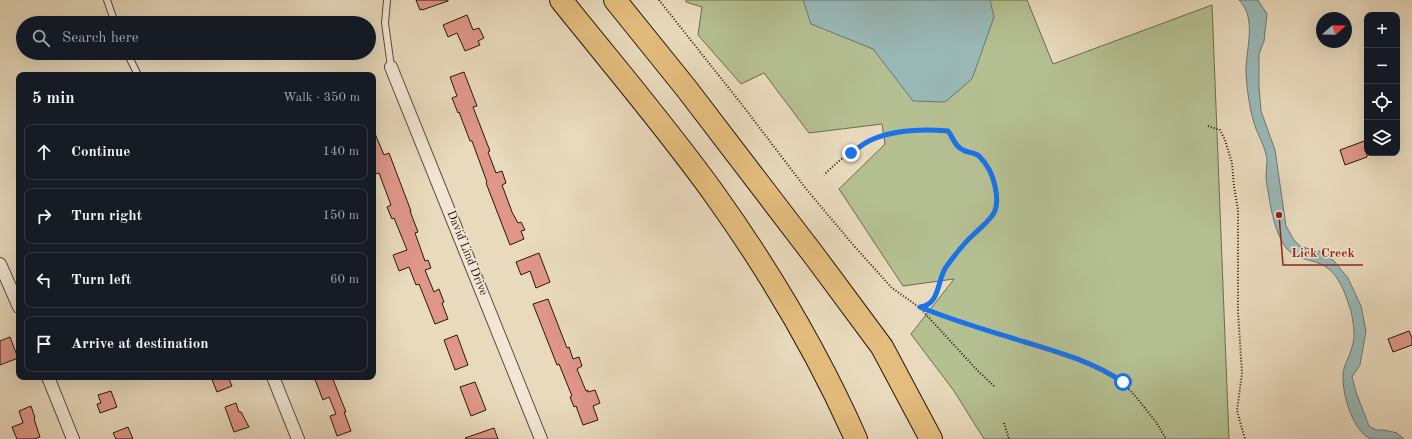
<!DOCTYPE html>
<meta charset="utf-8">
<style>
body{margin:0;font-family:"Old Standard TT",serif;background:#242831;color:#f1f3f6}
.controls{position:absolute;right:12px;top:12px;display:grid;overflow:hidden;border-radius:8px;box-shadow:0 4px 16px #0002}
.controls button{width:36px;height:36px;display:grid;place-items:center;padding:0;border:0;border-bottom:1px solid #363941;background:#171b24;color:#f1f3f6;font:20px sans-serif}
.compass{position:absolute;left:1316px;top:12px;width:36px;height:36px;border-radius:50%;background:#171b24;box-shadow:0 4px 16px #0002;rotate:70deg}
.stop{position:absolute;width:12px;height:12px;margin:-9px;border:3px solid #1a73e8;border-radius:50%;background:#fff}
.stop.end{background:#1a73e8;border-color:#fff;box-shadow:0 1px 4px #0008}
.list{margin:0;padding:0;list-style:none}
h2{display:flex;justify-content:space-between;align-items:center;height:52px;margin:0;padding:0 16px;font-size:17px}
h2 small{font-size:13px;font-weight:400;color:#9ea1a6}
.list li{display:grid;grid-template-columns:26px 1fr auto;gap:12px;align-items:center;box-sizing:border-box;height:56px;margin:0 8px 8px;padding:0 8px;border:1px solid #363941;border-radius:8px}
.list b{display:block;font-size:15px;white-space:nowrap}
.list em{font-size:13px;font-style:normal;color:#9ea1a6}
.icon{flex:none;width:22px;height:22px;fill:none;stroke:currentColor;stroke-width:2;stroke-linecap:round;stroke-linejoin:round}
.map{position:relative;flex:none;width:1412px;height:439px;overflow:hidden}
.search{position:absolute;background:#171b24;box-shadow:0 4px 16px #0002;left:16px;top:16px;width:360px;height:44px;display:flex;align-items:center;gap:10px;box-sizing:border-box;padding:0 14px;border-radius:22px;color:#9ea1a6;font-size:15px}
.panel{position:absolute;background:#171b24;box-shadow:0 4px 16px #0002;left:16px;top:72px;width:360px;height:308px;border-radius:8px}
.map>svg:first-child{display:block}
.green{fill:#b5c092;stroke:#6d6c4f}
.water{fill:#99b9b8;stroke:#6b7873}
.building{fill:#e09788;stroke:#25170c}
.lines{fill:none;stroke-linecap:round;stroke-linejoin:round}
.service-casing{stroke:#564838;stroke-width:8}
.minor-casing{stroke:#564838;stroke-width:14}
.motorway-casing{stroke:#25170c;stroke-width:24}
.path{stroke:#25170c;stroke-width:2;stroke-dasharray:1 2;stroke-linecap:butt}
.service{stroke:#f1e7d4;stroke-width:6}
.minor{stroke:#f1e7d4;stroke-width:12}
.motorway{stroke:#e4bd7e;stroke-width:22}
.route{stroke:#1a73e8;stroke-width:5}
.labels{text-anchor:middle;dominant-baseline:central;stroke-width:3;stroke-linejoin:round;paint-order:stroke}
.street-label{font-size:12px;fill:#25170c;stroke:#f1e7d4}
.leader{fill:none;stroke:#8f2418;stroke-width:1.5}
.callout-dot{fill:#8f2418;stroke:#f1e7d4;stroke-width:1.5}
.callout-label{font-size:13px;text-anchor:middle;font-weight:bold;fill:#8f2418;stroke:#f1e7d4;stroke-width:3;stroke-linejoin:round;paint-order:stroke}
</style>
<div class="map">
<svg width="1412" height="439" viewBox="0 0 1412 439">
<rect width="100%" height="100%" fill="#e9dabd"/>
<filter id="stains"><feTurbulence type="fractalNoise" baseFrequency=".005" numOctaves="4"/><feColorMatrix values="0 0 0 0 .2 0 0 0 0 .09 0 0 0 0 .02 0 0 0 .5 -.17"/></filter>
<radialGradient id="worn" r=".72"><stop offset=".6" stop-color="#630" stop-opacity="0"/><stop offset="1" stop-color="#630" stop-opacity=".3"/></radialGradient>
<polygon class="green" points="686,0 1027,0 1053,64 1212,5 1229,439 984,439 954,391 911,334 954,279 903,286 839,189 885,144 882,124 809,133 764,73 741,84 698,35 702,7 686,2"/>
<g class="water">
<polygon points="803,0 990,0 994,17 972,79 945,102 913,101 873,49 811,24"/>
<path d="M1239 0H1258L1267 14 1264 41 1259 54V87L1261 111 1275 150 1286 226 1294 240 1301 247 1319 251 1334 261 1348 278 1361 306 1366 331 1360 365 1352 377 1356 392 1369 426 1376 430H1384L1397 433 1404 439C1397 439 1377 439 1371 439 1353 432 1342 394 1343 375 1343 366 1350 356 1352 347 1356 337 1353 321 1351 311 1346 296 1340 276 1326 267 1313 258 1294 261 1284 245 1276 233 1271 211 1269 197 1268 190 1266 182 1266 176 1266 171 1267 165 1267 160 1266 149 1260 139 1256 129 1250 112 1247 91 1246 73 1245 51 1258 19 1239 0Z"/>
</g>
<g class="building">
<polygon points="416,0 448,0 448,1 422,10 422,9 420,10"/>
<polygon points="467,15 473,30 479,28 484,38 478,41 480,45 465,51 457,33 448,37 443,25"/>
<polygon points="464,72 477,106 473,107 490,151 488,152 496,173 502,171 506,183 502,185 512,212 518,223 521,222 525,230 521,231 524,239 510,245 486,183 487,182 472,141 470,141 459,112 458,113 452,98 457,96 450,77"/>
<polygon points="373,129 384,155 389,153 411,211 410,211 418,232 415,233 425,261 428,260 431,268 425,270 434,292 439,289 444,302 442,303 448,319 435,324 419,284 416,285 409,267 399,271 393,255 407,250 394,218 392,219 387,207 391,205 379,173 375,174 373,168"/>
<polygon points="1367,140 1367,157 1345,165 1340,150"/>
<polygon points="539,253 550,282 536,288 530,271 521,275 516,262"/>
<polygon points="548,299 567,348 569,347 573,359 579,357 582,366 577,369 586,391 588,390 588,392 595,390 600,403 593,406 598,420 583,425 576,406 574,407 570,397 572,396 559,364 557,365 533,304"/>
<polygon points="1409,331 1412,338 1412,345 1393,352 1388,339"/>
<polygon points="457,335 468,365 455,370 444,340"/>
<polygon points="10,337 18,358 0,365 0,341"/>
<polygon points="211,377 228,377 232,386 217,392"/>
<polygon points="314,377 332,377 346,412 344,412 351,431 337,436 330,416 336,414 329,397 323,400"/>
<polygon points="475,382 486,410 471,416 460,387"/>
<polygon points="111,391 117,407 100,413 97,404 101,403 98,395"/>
<polygon points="236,403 239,412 241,412 249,427 234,432 225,407"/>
<polygon points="31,406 35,418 34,419 40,437 34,439 17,439 12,427 23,423 19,411"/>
<polygon points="128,427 133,439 116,439 113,433"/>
<polygon points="494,428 498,439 466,439 465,438"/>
</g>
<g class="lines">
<defs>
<g id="service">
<polyline points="107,0 115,23"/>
<polyline points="387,0 385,23 391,67"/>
<polyline points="127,53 138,75"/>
</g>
<g id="minor">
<polyline points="391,67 541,439"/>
<polyline points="0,264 19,307"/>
<polyline points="48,377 73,439"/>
<polyline points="273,377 298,439"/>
</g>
<g id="motorway">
<path d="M561 0C613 65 667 128 715 195 770 272 818 353 856 439"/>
<polyline points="615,0 686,88 816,258 882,347 931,439"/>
</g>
</defs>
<use href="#service" class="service-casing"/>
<use href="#minor" class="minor-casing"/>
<use href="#motorway" class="motorway-casing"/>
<g class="path">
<path d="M659 0 743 106 807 190 855 247 892 288 919 307C941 305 936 283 946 268 953 257 964 244 973 235 991 218 1001 214 995 186 993 176 987 164 979 156 975 152 968 153 963 150 955 147 953 137 948 131 896 127 861 137 824 175"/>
<polyline points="1208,126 1220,130 1225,140 1232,163 1234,186 1238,210 1238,312 1242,373 1237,411 1245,439"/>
<polyline points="919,307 978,371 995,387"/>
<polyline points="921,307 945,317 1073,356 1107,372 1123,383 1136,397 1156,422 1166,439"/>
<polyline points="1004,423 1009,439"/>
</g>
<use href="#service" class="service"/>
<use href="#minor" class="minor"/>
<use href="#motorway" class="motorway"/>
</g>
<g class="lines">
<path class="route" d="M851 153C857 149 863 144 869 141 892 130 923 129 948 131 953 137 955 147 963 150 968 153 974 152 979 156 987 164 993 176 995 186 1001 213 992 217 974 234 964 243 954 256 946 267 937 280 940 305 920 307 954 321 989 331 1025 342 1061 353 1091 361 1123 382"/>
</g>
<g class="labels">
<g class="street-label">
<text transform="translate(467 253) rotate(68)">David Lind Drive</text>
</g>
</g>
<path class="leader" d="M1279 215L1283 265H1363"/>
<circle class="callout-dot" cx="1279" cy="215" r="4"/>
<g class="callout-label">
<text x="1323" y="257">Lick Creek</text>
</g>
<rect width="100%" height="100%" filter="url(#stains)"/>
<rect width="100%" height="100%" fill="url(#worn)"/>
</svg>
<div class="controls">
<button>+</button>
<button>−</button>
<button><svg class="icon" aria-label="locate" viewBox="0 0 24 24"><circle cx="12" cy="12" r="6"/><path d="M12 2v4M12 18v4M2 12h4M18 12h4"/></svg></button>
<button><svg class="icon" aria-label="layers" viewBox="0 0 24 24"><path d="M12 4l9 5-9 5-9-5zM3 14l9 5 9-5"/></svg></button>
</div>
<svg class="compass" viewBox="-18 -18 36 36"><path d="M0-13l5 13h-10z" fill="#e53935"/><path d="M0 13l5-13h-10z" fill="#9ea1a6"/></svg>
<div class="stop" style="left:1123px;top:382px"></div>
<div class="stop end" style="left:851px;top:153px"></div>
<div class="search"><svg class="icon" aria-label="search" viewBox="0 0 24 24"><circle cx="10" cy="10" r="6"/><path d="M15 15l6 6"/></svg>Search here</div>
<section class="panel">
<h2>5 min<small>Walk · 350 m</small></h2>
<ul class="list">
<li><svg class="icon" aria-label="ahead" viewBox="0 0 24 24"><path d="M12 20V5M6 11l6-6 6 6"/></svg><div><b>Continue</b></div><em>140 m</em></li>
<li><svg class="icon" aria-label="right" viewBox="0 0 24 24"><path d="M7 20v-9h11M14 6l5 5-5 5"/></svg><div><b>Turn right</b></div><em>150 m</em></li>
<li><svg class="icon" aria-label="left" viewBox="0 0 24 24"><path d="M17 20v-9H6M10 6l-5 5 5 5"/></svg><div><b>Turn left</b></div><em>60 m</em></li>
<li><svg class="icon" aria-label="arrive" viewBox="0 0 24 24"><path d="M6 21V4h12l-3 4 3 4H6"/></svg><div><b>Arrive at destination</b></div></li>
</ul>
</section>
</div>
